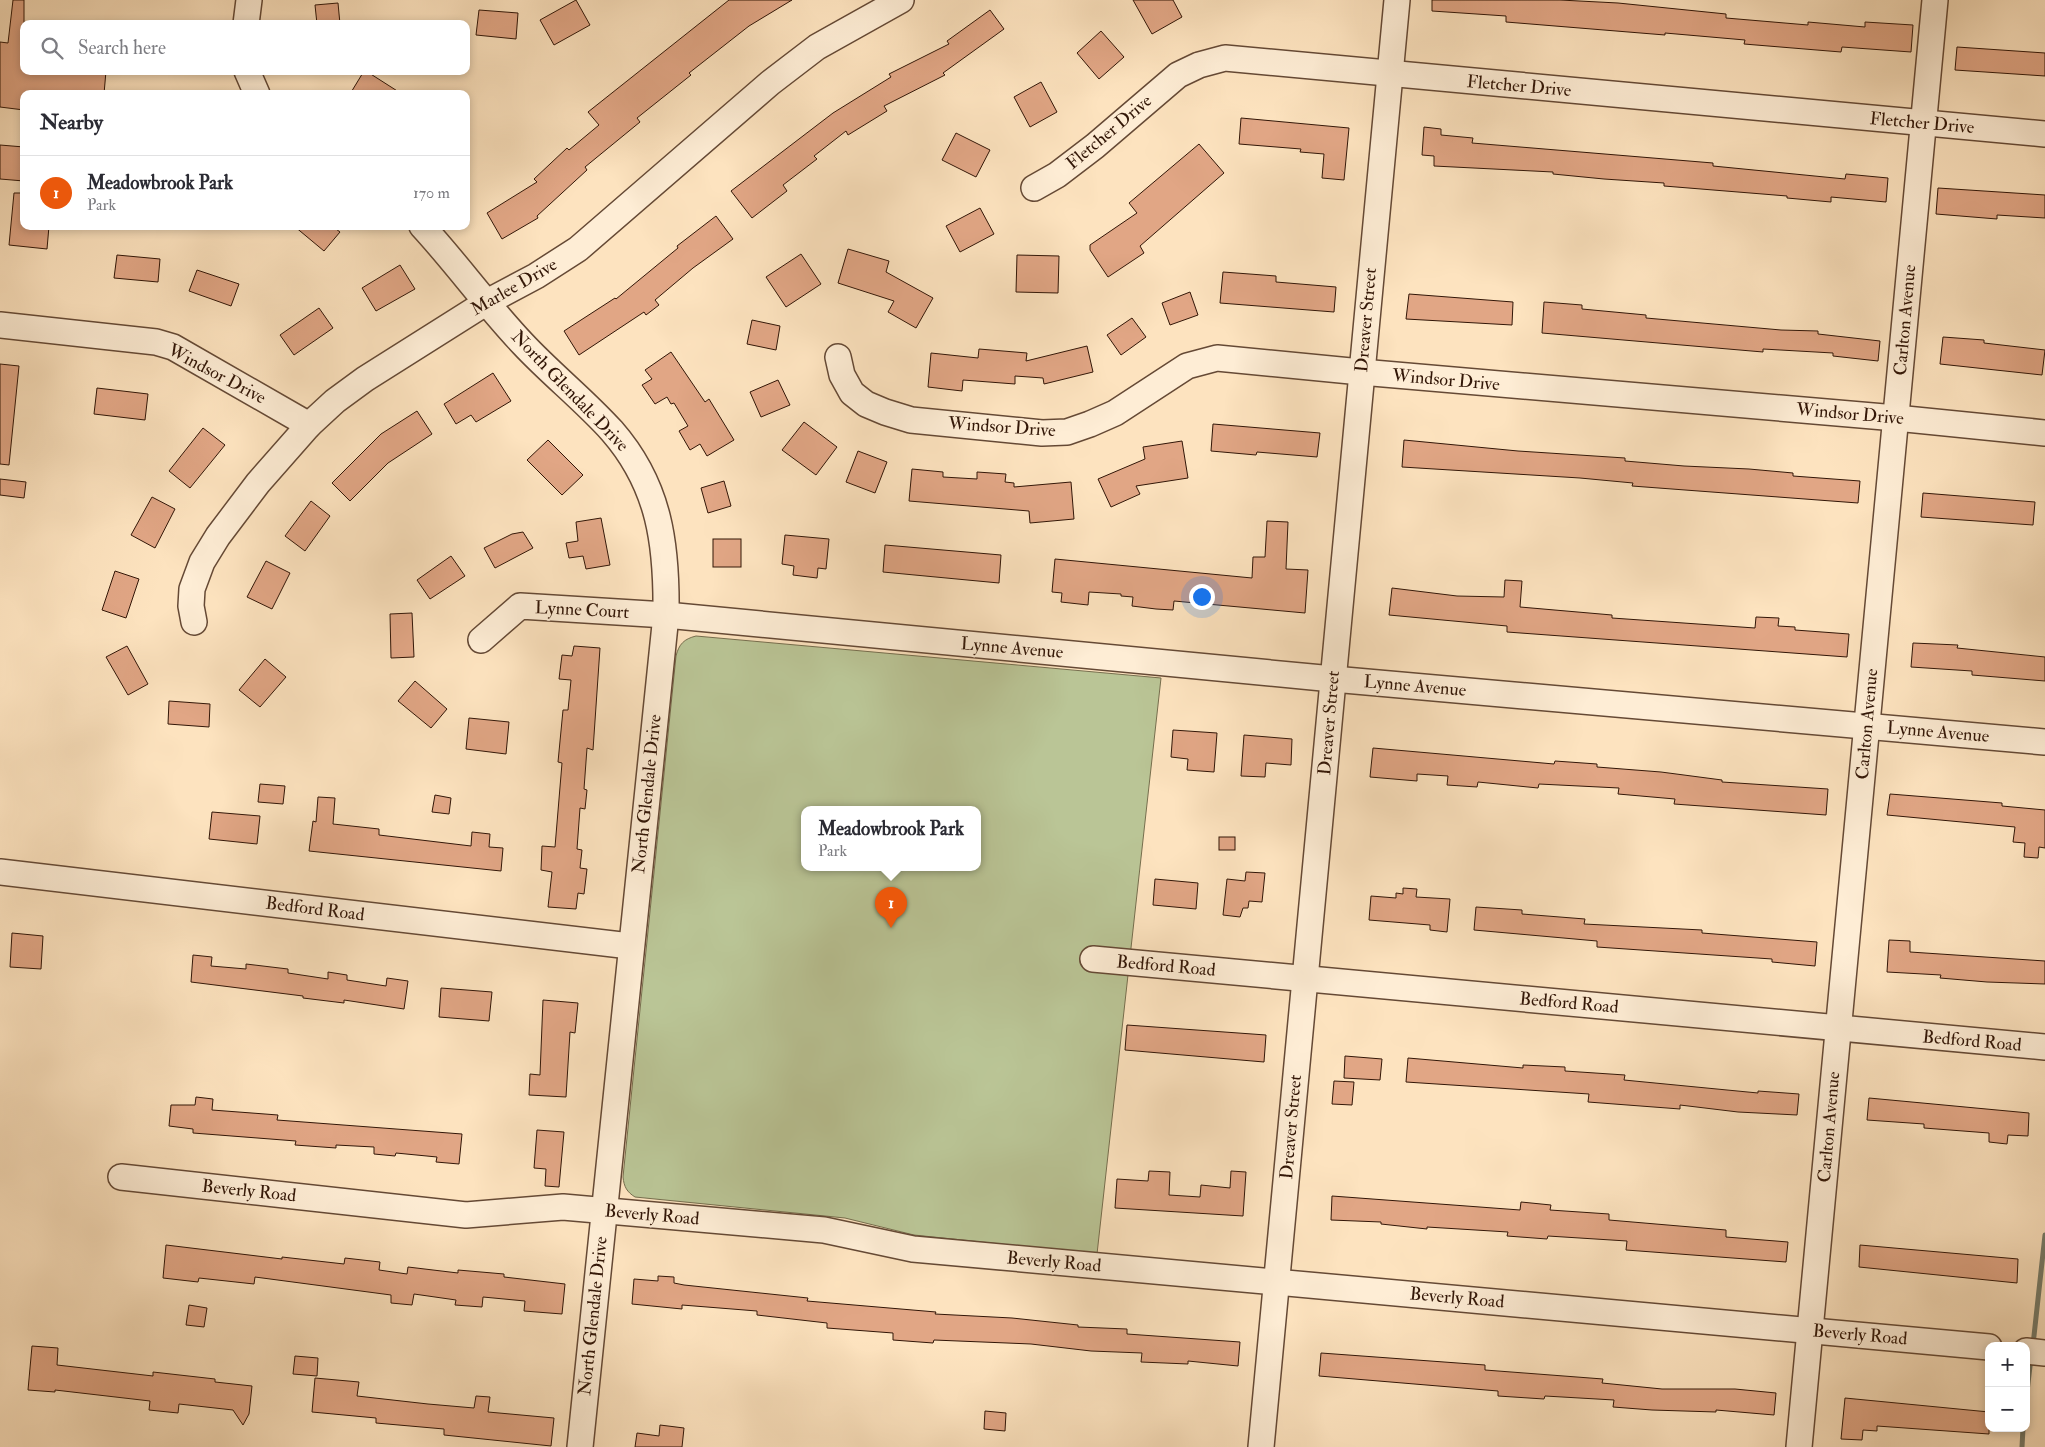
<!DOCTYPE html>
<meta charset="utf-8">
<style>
body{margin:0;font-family:"IM FELL Double Pica",serif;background:#f2f2f3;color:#2b2b33}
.controls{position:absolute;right:15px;bottom:15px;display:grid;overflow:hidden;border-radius:10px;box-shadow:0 2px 8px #0003}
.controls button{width:45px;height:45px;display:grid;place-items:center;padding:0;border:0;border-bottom:1px solid #e1e1e2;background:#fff;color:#2b2b33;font:25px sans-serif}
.you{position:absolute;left:1201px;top:596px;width:18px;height:18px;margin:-12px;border:4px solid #fff;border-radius:50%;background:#1a73e8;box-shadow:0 0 0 8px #1a73e833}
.badge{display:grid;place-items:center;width:32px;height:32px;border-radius:50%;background:#ea580c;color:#fff;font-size:16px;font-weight:700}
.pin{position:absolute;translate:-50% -41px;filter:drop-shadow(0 1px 2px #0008)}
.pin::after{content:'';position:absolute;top:26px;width:18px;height:15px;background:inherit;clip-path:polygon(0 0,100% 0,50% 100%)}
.popup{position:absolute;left:801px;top:806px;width:180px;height:65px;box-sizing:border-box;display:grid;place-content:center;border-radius:10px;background:#fff;filter:drop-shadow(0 1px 4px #0005);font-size:16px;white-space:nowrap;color:#7c7c81}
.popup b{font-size:19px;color:#2b2b33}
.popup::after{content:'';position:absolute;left:50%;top:100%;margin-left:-10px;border:10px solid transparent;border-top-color:#fff}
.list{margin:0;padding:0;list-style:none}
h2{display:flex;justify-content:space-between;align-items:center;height:65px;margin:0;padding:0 20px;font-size:21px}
h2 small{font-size:16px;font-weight:400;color:#7c7c81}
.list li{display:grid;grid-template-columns:32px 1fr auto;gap:15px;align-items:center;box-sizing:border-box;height:75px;padding:0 20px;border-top:1px solid #e1e1e2}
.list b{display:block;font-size:19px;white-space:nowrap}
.list p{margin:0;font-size:16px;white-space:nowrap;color:#7c7c81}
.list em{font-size:16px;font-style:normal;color:#7c7c81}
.icon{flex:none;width:28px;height:28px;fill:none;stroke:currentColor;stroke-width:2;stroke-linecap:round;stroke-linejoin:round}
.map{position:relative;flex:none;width:2045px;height:1447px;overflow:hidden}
.search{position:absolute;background:#fff;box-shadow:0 2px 8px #0003;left:20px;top:20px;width:450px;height:55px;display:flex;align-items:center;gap:12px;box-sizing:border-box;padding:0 18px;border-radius:10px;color:#7c7c81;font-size:19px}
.panel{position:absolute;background:#fff;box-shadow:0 2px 8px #0003;left:20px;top:90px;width:450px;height:140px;border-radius:10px}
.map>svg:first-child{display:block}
.green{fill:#bac596;stroke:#766e4e;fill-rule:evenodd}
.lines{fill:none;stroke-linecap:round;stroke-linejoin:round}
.stream{stroke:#757b6a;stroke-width:5}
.building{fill:#e1a685;stroke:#321607}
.minor-casing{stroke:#654935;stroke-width:28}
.minor{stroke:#feedd5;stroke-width:25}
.labels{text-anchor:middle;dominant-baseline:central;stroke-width:4;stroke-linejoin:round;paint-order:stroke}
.street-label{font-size:18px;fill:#321607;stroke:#feedd5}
</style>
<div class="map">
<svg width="2045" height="1447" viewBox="0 0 2045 1447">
<rect width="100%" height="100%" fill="#fde3bf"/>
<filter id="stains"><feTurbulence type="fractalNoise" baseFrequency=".004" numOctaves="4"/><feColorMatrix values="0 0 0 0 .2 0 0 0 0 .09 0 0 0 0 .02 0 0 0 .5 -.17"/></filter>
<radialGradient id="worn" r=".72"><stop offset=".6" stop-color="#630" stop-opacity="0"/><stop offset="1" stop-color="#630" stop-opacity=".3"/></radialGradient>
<path class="green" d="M696 636 1161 678 1097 1254 914 1235 845 1218 635 1197C627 1192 624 1187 623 1177L676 656C679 644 684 639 696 636ZM805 809H977V867H805Z"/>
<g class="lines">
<g class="stream">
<polyline points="2033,1345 2045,1235"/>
<polyline points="2026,1400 2031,1358"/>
<polyline points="2022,1447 2023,1428"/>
</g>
</g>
<g class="building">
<polygon points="13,0 24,0 24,71 106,71 104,94 24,94 24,110 0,107 0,42 8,43"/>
<polygon points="576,0 590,25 554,45 540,20"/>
<polygon points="729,0 792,0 749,26 689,73 691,75 637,118 640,122 585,167 587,170 537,216 538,218 502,239 487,213 537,182 534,179 567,148 569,150 599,125 588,112"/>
<polygon points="1133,0 1173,0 1182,17 1152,34"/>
<polygon points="1432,0 1560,0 1618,3 1726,14 1726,18 1808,25 1808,22 1865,27 1865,22 1913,25 1911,52 1842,47 1841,52 1744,44 1745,40 1665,33 1665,35 1506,22 1506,16 1432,11"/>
<polygon points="338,3 340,24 317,24 315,5"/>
<polygon points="479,10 518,13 516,39 476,35"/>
<polygon points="990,10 1004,29 943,73 945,75 884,106 887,111 848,135 846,131 814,156 817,159 783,185 787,191 752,218 731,191 833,113 891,77 889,74 949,44 947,41"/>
<polygon points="1101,31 1124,57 1099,79 1077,53"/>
<polygon points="1957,47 2045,53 2045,76 1955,70"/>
<polygon points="364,71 366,71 402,94 350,94"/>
<polygon points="1041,82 1057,112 1030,127 1014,97"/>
<polygon points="1241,118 1349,128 1344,180 1322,178 1324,154 1300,152 1301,149 1239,144"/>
<polygon points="1424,127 1441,129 1441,135 1473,138 1472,143 1713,163 1713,166 1845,179 1846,174 1888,178 1886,202 1831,197 1831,202 1787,198 1787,196 1664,186 1664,183 1604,179 1553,174 1553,172 1434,166 1434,156 1422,155"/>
<polygon points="956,133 990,150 976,177 942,160"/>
<polygon points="1199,144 1224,173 1140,246 1144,253 1108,277 1090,250 1090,245 1137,213 1129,203"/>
<polygon points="0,145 24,147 24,181 0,179"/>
<polygon points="1938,188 2045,195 2045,218 1997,215 1997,219 1936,214"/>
<polygon points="14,193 24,193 24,226 49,226 47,249 9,245"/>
<polygon points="980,208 994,234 960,252 946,226"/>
<polygon points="716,216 733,239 693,268 655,300 659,305 646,315 644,312 579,355 564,331 615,298 616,299 678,248 677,246"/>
<polygon points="294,226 332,226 340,232 324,251"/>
<polygon points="848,249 889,261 886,272 933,298 916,328 888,312 894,301 838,283"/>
<polygon points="801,254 821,284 786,307 766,277"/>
<polygon points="117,255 160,259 158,282 114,278"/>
<polygon points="1017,255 1059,256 1058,293 1016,292"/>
<polygon points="400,265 415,289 376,311 362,288"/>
<polygon points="197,270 239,284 231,306 189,291"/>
<polygon points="1223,272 1276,276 1276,282 1336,287 1334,312 1220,303"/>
<polygon points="1190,292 1198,315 1170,325 1162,303"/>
<polygon points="1409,294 1513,302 1512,325 1406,319"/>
<polygon points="1544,302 1582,305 1582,309 1646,315 1646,318 1781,330 1818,331 1818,334 1880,341 1878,361 1833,356 1833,353 1763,349 1763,352 1542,333"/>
<polygon points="319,308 333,328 294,355 280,335"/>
<polygon points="1132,318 1146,337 1121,355 1107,335"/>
<polygon points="752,320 780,326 776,350 747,344"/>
<polygon points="1943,337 1984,340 1984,343 2045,350 2042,375 1940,364"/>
<polygon points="1087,346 1093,372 1044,384 1043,378 1015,376 1015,384 963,380 962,391 928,387 931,353 978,358 979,349 1027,353 1026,361"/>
<polygon points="671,352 705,402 709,399 734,440 707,456 700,444 690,450 679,431 688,426 674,403 671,404 667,397 655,404 642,385 652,379 645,370"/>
<polygon points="0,364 19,366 9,465 0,464"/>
<polygon points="493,373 511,401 476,422 471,415 456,424 444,404"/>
<polygon points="778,380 790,405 761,417 750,392"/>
<polygon points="97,388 148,394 145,420 94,414"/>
<polygon points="417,411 432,434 388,463 350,501 332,483 381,434"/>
<polygon points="804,422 837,447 816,475 782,450"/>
<polygon points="1213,424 1320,433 1317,457 1257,452 1256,455 1211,451"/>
<polygon points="203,428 225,445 190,488 169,471"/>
<polygon points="548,440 583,475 562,495 527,460"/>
<polygon points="1404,440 1518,451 1625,458 1625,461 1684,466 1749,469 1793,473 1793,476 1860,481 1858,503 1632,486 1633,483 1580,478 1402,467"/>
<polygon points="1182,441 1188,478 1136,486 1140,494 1111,507 1098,479 1145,459 1143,447"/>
<polygon points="858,451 887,462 875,493 846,482"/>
<polygon points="912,469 943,472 943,477 977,479 977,472 1006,474 1005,482 1014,483 1014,487 1071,482 1074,519 1030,523 1029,511 909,501"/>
<polygon points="0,479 26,482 24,498 0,495"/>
<polygon points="724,481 731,506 708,513 701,488"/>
<polygon points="1923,493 2035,502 2033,525 1921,517"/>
<polygon points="152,497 175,509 155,548 131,535"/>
<polygon points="311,501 330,516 305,551 285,536"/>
<polygon points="601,518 610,565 586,569 583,556 569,558 566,543 578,541 576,522"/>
<polygon points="1267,521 1288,522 1286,569 1308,570 1305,613 1174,601 1173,610 1156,609 1132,606 1133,597 1121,596 1121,594 1089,592 1088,605 1061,602 1062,593 1052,592 1055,559 1252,578 1253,557 1265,557"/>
<polygon points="523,532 533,548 495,568 484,548 512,534"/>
<polygon points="785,535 829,539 826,569 818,568 817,578 793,575 794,566 782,564"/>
<rect x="713" y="539" width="28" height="28"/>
<polygon points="885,545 1001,555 999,583 883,572"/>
<polygon points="451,556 465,576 430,599 417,580"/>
<polygon points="266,561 290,573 272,609 247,597"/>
<polygon points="115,571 139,579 126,618 102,610"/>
<polygon points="1505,580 1522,581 1520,607 1612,615 1612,618 1755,628 1756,617 1779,618 1778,626 1795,627 1795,630 1849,634 1847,657 1507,632 1507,626 1389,615 1392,588 1457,596 1504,597"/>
<polygon points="412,613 414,657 391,658 390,614"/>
<polygon points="1913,643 1958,645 1957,648 2045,657 2045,681 1972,675 1972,671 1911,667"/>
<polygon points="127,646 148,684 128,695 106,657"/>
<polygon points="574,646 600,648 593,750 587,748 584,789 587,790 585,809 580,808 577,849 582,850 580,868 587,869 584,894 578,893 576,909 548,907 552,872 541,870 542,846 555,847 562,763 558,762 563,710 568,710 571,680 559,679 562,655 572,656"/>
<polygon points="265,659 286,677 260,707 239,690"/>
<polygon points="415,681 447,709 431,728 398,701"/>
<polygon points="169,701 210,704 209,727 168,724"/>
<polygon points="469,718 509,722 506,754 466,749"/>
<polygon points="1173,730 1217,733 1214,772 1187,770 1188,759 1171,757"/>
<polygon points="1244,735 1292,739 1291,765 1266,763 1265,777 1241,776"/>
<polygon points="1373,748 1554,764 1555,761 1597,764 1597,767 1661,772 1722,780 1722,782 1828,789 1826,815 1674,804 1675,799 1618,794 1619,788 1539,784 1538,788 1478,782 1477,787 1447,785 1448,776 1417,774 1417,781 1370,777"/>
<polygon points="260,784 285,786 283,804 258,802"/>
<polygon points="1890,794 2002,803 2002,806 2045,810 2045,848 2039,847 2038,858 2024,857 2025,843 2013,842 2015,827 1887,815"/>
<polygon points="435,795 451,798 449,814 432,812"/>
<polygon points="318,797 335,798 333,824 379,829 379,835 471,846 472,832 490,834 489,847 503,848 501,871 309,851 313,821 316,822"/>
<polygon points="212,812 260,816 257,844 209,839"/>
<rect x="1219" y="837" width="16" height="13"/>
<polygon points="1246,872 1265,873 1262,902 1249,901 1248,908 1243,908 1240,917 1223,915 1227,879 1245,881"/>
<polygon points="1155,879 1198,883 1196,909 1153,905"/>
<polygon points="1403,888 1417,889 1416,897 1450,899 1447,932 1430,930 1430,925 1369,920 1371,896 1396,898 1396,893 1403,894"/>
<polygon points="1476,907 1522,910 1522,914 1585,919 1584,924 1702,930 1702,933 1817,942 1815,966 1772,962 1772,959 1597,947 1597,941 1474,930"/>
<polygon points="12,933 43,936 41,969 10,967"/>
<polygon points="1889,940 1910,941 1910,952 2045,961 2045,984 1987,982 1940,978 1941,975 1887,972"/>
<polygon points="193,955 212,957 211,966 246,969 246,964 288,969 288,973 328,979 328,972 347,975 347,980 386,986 387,978 408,981 404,1009 344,1000 344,1003 303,998 303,996 191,982"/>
<polygon points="441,988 492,992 489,1021 439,1017"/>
<polygon points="543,1000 578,1003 575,1033 570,1032 566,1097 529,1095 530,1074 540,1075"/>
<polygon points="1127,1025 1266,1035 1264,1062 1125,1050"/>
<polygon points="1345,1056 1382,1059 1380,1080 1344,1078"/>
<polygon points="1408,1058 1523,1068 1523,1065 1565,1067 1565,1071 1625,1075 1624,1080 1758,1093 1758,1091 1799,1094 1797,1115 1738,1112 1680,1105 1680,1109 1588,1102 1589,1094 1406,1082"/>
<polygon points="1334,1081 1354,1082 1352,1105 1332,1104"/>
<polygon points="196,1097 213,1099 212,1110 278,1115 277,1120 462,1134 459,1164 436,1162 437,1157 396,1153 395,1156 374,1154 374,1147 336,1145 336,1148 295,1145 296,1141 193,1133 193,1129 169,1126 171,1105 195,1105"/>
<polygon points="1869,1098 2029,1113 2028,1136 2008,1135 2007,1144 1989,1142 1989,1133 1924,1128 1924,1124 1867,1120"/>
<polygon points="537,1130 564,1132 559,1187 545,1186 546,1169 534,1168"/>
<polygon points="1149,1171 1170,1172 1169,1195 1200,1197 1201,1185 1230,1188 1231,1171 1246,1172 1243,1216 1115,1208 1117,1179 1148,1181"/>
<polygon points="1332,1196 1520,1210 1521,1202 1551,1205 1550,1210 1609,1214 1609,1220 1726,1230 1726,1237 1788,1242 1786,1262 1626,1250 1627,1241 1548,1236 1547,1239 1507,1236 1508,1232 1427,1227 1427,1229 1381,1224 1381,1222 1331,1220"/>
<polygon points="166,1245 282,1259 282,1257 344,1264 345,1258 380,1262 379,1270 407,1274 408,1267 458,1273 458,1270 504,1274 504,1277 565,1284 562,1314 524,1311 525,1301 483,1297 482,1307 455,1305 456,1300 414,1294 412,1305 391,1303 391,1295 255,1277 254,1284 199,1278 198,1282 163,1278"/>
<polygon points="1860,1245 2018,1259 2017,1283 1859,1267"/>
<polygon points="658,1276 674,1277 674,1283 684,1285 808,1298 807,1301 936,1312 935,1314 1012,1318 1078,1325 1078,1327 1127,1329 1127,1334 1240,1342 1238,1366 1188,1361 1188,1364 1141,1362 1142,1353 1091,1351 1031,1344 934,1340 933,1343 893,1340 893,1333 827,1328 827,1323 757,1315 757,1311 682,1305 682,1309 632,1304 634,1279 658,1281"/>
<polygon points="189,1305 207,1308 204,1327 186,1325"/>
<polygon points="32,1346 58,1348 57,1365 153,1376 153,1372 215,1379 215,1382 252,1386 249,1414 243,1425 233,1410 179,1404 178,1413 149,1410 150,1401 55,1390 55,1392 28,1390"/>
<polygon points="1321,1353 1485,1365 1485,1370 1603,1379 1602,1383 1662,1389 1735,1389 1776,1393 1774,1415 1716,1410 1716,1412 1652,1410 1613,1407 1614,1400 1545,1396 1544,1399 1498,1396 1498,1391 1319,1376"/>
<polygon points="295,1356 318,1358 317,1376 293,1374"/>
<polygon points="315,1378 359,1382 357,1396 428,1404 474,1408 476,1396 490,1397 488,1412 554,1418 551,1446 444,1435 444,1429 376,1423 376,1418 312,1412"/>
<polygon points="1845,1398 1989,1412 1989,1434 1877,1426 1877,1431 1863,1430 1862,1440 1841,1439"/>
<polygon points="985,1411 1006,1413 1005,1431 984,1429"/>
<polygon points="660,1425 684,1428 682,1447 635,1447 637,1433 659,1436"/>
</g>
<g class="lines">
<defs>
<g id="minor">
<polyline points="246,24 249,0"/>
<polyline points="247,71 257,94"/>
<polyline points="1034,188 1057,175 1095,146 1178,75 1199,65 1225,58 2045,134"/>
<path d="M422 226C457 264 487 306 523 344 551 374 584 400 612 431 660 486 667 545 666 615L580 1447"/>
<polyline points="0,325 156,342 173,347 309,425"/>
<polyline points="838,357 842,375 852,393 866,404 885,412 911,420 1042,433 1067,432 1090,424 1115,413 1187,366 1217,358 1361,372 1896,418 2045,433"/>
<polyline points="194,622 191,606 192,589 202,562 218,536 258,483 309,425 335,401 365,379 487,302 536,276 578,249 770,83 817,47 901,0"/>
<polyline points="481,640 520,606 666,615 1333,679 2045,742"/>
<polyline points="0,872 630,946"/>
<polyline points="1093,959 2045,1047"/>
<polyline points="121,1177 466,1215 563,1207 824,1230 913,1249 1989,1347"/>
<polyline points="2026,1351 2045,1353"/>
<polyline points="1261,1447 1397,0"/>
<polyline points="1799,1447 1935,0"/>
</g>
</defs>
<use href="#minor" class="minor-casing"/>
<use href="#minor" class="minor"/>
</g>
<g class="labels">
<g class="street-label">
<text transform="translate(1519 86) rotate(5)">Fletcher Drive</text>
<text transform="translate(1922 123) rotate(5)">Fletcher Drive</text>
<text transform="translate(1109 132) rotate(-40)">Fletcher Drive</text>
<text transform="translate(514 287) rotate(-30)">Marlee Drive</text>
<text transform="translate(1366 320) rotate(-85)">Dreaver Street</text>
<text transform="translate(1905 320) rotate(-85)">Carlton Avenue</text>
<text transform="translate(217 374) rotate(28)">Windsor Drive</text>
<text transform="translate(1446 380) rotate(5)">Windsor Drive</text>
<text transform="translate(570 391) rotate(46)">North Glendale Drive</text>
<text transform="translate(1850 414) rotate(5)">Windsor Drive</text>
<text transform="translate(1002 427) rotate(4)">Windsor Drive</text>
<text transform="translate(582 610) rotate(3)">Lynne Court</text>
<text transform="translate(1012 648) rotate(5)">Lynne Avenue</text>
<text transform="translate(1415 686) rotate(5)">Lynne Avenue</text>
<text transform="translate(1329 723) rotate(-85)">Dreaver Street</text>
<text transform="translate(1867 724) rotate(-85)">Carlton Avenue</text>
<text transform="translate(1938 732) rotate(5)">Lynne Avenue</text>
<text transform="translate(647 794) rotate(-84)">North Glendale Drive</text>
<text transform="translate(315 909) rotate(7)">Bedford Road</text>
<text transform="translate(1166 966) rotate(5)">Bedford Road</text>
<text transform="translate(1569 1003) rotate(5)">Bedford Road</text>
<text transform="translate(1972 1041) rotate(5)">Bedford Road</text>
<text transform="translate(1291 1127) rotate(-85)">Dreaver Street</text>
<text transform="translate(1829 1127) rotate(-85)">Carlton Avenue</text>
<text transform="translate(249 1191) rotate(6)">Beverly Road</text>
<text transform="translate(652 1215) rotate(5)">Beverly Road</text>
<text transform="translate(1054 1262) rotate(5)">Beverly Road</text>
<text transform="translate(1457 1298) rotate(5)">Beverly Road</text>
<text transform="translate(593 1316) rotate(-84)">North Glendale Drive</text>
<text transform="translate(1860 1335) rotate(5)">Beverly Road</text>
</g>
</g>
<rect width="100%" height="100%" filter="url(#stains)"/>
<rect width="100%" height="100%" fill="url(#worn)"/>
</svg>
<div class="controls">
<button>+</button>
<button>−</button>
</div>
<div class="you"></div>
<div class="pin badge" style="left:891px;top:928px">1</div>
<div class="popup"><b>Meadowbrook Park</b>Park</div>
<div class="search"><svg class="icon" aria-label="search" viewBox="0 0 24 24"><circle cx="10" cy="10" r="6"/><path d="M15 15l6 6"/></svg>Search here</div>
<section class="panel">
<h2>Nearby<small></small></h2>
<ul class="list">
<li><span class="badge">1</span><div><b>Meadowbrook Park</b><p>Park</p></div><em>170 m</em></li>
</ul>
</section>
</div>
